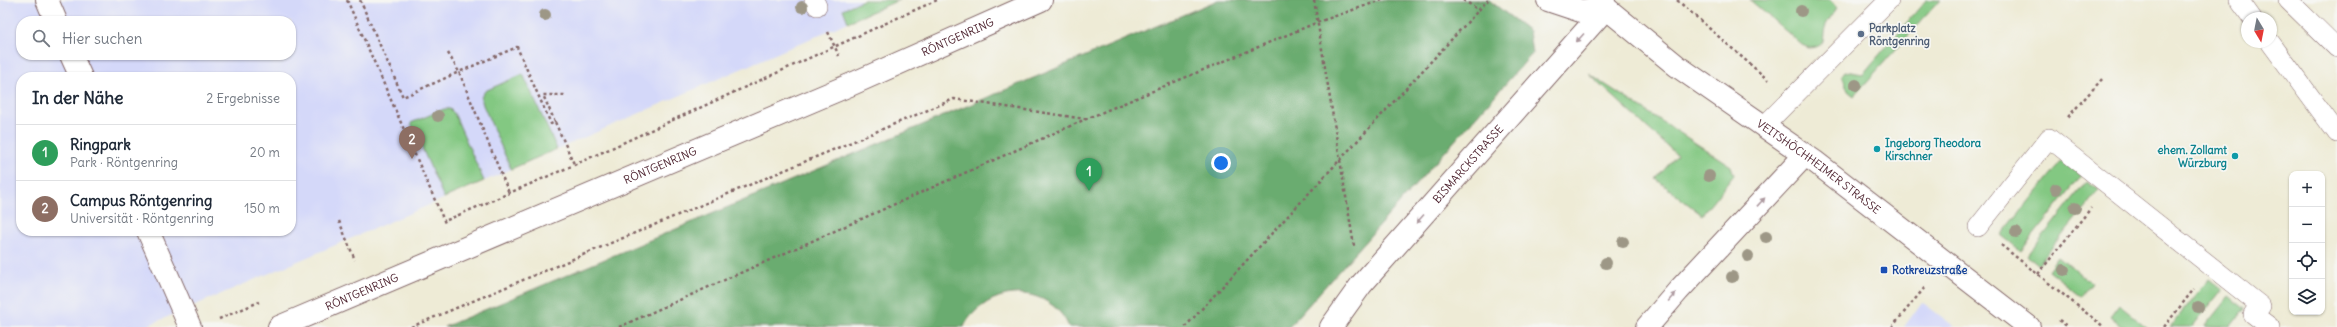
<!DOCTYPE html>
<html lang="de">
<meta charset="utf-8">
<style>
body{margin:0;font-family:Delius,sans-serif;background:#f6f6f7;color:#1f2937}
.controls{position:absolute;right:12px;bottom:12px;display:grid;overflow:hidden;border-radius:8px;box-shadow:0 1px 3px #0004}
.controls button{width:36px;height:36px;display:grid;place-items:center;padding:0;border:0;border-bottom:1px solid #e0e1e3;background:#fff;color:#1f2937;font:20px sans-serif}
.compass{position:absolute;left:2241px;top:12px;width:36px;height:36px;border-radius:50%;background:#fff;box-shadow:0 1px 3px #0004;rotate:170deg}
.you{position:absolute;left:1221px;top:163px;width:14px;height:14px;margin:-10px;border:3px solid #fff;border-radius:50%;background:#1a73e8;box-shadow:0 0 0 6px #1a73e833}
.badge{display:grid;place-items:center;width:26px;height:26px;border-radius:50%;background:#1a73e8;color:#fff;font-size:13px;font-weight:700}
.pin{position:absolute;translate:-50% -33px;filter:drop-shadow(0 1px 2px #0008)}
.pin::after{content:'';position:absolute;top:21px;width:14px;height:12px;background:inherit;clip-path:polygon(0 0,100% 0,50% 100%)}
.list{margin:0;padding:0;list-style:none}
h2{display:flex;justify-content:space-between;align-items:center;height:52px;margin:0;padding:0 16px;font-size:17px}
h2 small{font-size:13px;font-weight:400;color:#747a83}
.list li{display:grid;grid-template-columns:26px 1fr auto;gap:12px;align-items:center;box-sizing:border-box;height:56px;padding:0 16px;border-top:1px solid #e0e1e3}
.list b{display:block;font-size:15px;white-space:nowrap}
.list p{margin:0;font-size:13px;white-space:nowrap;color:#747a83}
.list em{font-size:13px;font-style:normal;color:#747a83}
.icon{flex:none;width:22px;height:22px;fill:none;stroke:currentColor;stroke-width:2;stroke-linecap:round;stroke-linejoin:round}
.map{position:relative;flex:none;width:2337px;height:327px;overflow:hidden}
.search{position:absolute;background:#fff;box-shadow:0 1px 3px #0004;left:16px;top:16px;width:280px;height:44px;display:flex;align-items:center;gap:10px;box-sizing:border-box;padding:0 14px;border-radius:16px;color:#747a83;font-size:15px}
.panel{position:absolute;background:#fff;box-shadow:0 1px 3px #0004;left:16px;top:72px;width:280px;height:164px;border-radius:16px}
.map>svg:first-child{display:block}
.built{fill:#d4d8f9;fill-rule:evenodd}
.green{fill:#83c882;stroke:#667456}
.forest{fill:#6aac70;stroke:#5a664e}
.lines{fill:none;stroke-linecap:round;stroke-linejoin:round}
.service-casing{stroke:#836667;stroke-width:20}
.minor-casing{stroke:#836667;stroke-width:24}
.secondary-casing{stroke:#836667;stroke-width:24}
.path{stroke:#836667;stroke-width:2.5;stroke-dasharray:3 3;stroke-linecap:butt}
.service{stroke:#fff;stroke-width:19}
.minor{stroke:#fff;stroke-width:22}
.secondary{stroke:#fff;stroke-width:22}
.tree{fill:#9d9786}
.oneway{fill:#ae9aa0}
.service-dot{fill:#5c6f8a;stroke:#f6f6f2;stroke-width:1.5}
.culture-dot{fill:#0f9aa8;stroke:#f6f6f2;stroke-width:1.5}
.transit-dot{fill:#1a4fb4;stroke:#f6f6f2;stroke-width:1.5}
.labels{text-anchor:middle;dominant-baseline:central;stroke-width:3.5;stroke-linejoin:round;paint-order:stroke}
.service-label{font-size:11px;font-weight:bold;fill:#4e5e75;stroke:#f6f6f2;text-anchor:start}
.street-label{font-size:11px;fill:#4a1f2b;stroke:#f6f6f2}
.culture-label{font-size:11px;font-weight:bold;fill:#0d838f;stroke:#f6f6f2;text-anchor:start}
.transit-label{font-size:11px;font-weight:bold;fill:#164399;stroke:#f6f6f2;text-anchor:start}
</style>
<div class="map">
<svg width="2337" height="327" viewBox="0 0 2337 327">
<rect width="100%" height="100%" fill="#f6f6f2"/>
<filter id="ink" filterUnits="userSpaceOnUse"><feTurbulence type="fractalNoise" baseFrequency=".025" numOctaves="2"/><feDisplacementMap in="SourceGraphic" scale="8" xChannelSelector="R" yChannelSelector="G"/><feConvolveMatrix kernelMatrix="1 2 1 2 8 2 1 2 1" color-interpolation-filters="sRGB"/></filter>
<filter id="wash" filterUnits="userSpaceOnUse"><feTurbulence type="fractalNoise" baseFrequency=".012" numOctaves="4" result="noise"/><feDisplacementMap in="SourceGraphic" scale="16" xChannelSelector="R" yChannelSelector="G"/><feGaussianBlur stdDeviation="0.9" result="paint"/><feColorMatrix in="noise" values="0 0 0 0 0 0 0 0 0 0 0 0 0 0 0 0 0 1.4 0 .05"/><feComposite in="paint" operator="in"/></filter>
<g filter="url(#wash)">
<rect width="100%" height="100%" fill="#eeebd6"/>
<g class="built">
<path d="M0 0H899L436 202 144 327H0ZM21 21H291V55H21ZM21 77H291V231H21Z"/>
<polygon points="1922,302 1955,327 1904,327"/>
</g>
<g class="green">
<polygon points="863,0 899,0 848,22 843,9"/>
<path d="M1750 0H1830L1837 8C1833 14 1829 19 1826 25 1821 36 1829 47 1809 48L1802 45Z"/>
<polygon points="1926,0 1940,0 1854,96 1848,91 1842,75 1845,71 1863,74"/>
<polygon points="523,74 557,149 511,169 483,105 481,97 485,91"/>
<polygon points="1589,74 1731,166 1734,175 1702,215 1656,179 1677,155"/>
<polygon points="444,109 450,109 454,113 484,181 444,198 411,123"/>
<polygon points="2062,161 2081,176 2021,251 2001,235"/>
<polygon points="2087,181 2099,190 2038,265 2027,256"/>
<polygon points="2058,256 2091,283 2081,296 2048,270"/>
<polygon points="2209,279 2222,290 2192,327 2170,327"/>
<polygon points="2229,296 2245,309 2230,327 2204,327"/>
<polygon points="2119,305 2144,325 2147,327 2122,327 2110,317"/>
</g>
<path class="forest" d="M1218 0H1489L1529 31 1532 54 1289 327H1069C1054 292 1011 284 982 306 975 311 967 319 964 327H444Z"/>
</g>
<g filter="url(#ink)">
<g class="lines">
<defs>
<g id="service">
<polyline points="814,0 817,6"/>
<polyline points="2239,0 2252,18"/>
<polyline points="2288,0 2337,48"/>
<polyline points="2270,42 2337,133"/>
<polyline points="1764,126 1889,0"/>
<polyline points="1978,227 2049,138 2261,306 2253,314 2270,327"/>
</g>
<g id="minor">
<polyline points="47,0 56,21"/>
<polyline points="71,55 81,77"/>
<polyline points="148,231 190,327"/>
<path id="s1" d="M1331 327 1361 285 1606 8"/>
<polyline points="1647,327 1678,291 1805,155"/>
</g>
<g id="secondary">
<polyline points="1548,0 1581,11 1606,8"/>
<path id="s2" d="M1603 0 1606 8 1677 66 1814 161 2029 327"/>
<path id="s3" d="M279 327 852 84 1041 0"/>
</g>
</defs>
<use href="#service" class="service-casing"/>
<use href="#minor" class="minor-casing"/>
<use href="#secondary" class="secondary-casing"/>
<g class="path">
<polyline points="347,0 445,223"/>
<polyline points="360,0 403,97 459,72 509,193"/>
<polyline points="1314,0 1354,246"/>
<polyline points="1463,0 1479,10"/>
<polyline points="1677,0 1768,80"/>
<polyline points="828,32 839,56"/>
<polyline points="448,53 459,72 517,47 551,124 555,122 575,166"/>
<polyline points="2068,117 2103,78"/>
<polyline points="555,122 543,95 565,95"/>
<polyline points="447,220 574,165 937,0"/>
<polyline points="339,221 355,260"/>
<polyline points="2001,245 2104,327"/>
<polyline points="2038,274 2091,208"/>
<polyline points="219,319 259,302"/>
<polyline points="2059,320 2068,327"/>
<polyline points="411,327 954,99 1085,119"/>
<polyline points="619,327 1086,119 1318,22 1382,0"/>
<polyline points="1185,327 1488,0"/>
<polyline points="1892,327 1926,286"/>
<polyline points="2164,327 2194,289"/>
</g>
<use href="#service" class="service"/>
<use href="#minor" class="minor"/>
<use href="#secondary" class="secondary"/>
</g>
<g class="tree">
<circle cx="802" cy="7" r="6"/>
<circle cx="1801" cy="11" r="6"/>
<circle cx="545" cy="15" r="6"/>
<circle cx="1856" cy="85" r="6"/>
<circle cx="438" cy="116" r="6"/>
<circle cx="1709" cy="176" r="6"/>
<circle cx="2056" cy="189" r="6"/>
<circle cx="2075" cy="208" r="6"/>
<circle cx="2016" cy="232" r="6"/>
<circle cx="1766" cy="237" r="6"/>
<circle cx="1623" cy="242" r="6"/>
<circle cx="1748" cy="256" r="6"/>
<circle cx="1606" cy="263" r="6"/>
<circle cx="2064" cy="270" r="6"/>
<circle cx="1732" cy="277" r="6"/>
<circle cx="2198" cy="307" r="6"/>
</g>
<defs><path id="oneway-solid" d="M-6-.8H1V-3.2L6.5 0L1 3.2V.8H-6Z"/></defs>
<g class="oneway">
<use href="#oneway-solid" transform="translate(1580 38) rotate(132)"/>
<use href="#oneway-solid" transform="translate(1761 202) rotate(-47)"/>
<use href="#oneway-solid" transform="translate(1420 219) rotate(132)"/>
<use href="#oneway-solid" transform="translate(1672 297) rotate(-49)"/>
</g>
</g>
<circle class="service-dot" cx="1861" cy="34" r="4"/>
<g class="culture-dot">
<circle cx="1877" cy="149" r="4"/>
<circle cx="2235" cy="156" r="4"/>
</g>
<rect class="transit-dot" x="1880" y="266" width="8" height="8" rx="2"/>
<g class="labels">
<g class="service-label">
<text x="1869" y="28">Parkplatz<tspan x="1869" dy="13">Röntgenring</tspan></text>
</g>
<g class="street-label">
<text stroke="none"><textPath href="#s3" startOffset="738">RÖNTGENRING</textPath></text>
<text stroke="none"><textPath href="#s1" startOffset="213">BISMARCKSTRASSE</textPath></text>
<text stroke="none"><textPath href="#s3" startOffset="414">RÖNTGENRING</textPath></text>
<text stroke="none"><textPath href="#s2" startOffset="274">VEITSHÖCHHEIMER STRASSE</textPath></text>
<text stroke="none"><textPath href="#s3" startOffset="90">RÖNTGENRING</textPath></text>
</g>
<g class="culture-label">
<text x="1885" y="143">Ingeborg Theodora<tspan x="1885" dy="13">Kirschner</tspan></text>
<text x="2227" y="150" text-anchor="end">ehem. Zollamt<tspan x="2227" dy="13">Würzburg</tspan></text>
</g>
<g class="transit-label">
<text x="1892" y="270">Rotkreuzstraße</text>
</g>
</g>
</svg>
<div class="controls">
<button>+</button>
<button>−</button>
<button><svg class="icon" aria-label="locate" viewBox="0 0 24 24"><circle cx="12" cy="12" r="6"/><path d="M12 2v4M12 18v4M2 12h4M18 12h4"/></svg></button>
<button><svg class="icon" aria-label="layers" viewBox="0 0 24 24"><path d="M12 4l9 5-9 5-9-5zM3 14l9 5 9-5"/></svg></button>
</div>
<svg class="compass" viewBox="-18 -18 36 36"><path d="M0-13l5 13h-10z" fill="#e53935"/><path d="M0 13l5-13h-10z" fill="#747a83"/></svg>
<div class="you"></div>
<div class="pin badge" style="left:1089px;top:191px;background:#2e9e5b">1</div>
<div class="pin badge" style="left:412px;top:159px;background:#8d6e63">2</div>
<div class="search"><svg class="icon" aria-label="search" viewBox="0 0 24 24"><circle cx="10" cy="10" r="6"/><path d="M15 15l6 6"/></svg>Hier suchen</div>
<section class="panel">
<h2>In der Nähe<small>2 Ergebnisse</small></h2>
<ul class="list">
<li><span class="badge" style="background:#2e9e5b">1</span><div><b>Ringpark</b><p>Park · Röntgenring</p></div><em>20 m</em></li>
<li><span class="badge" style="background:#8d6e63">2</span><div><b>Campus Röntgenring</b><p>Universität · Röntgenring</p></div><em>150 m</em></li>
</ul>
</section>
</div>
